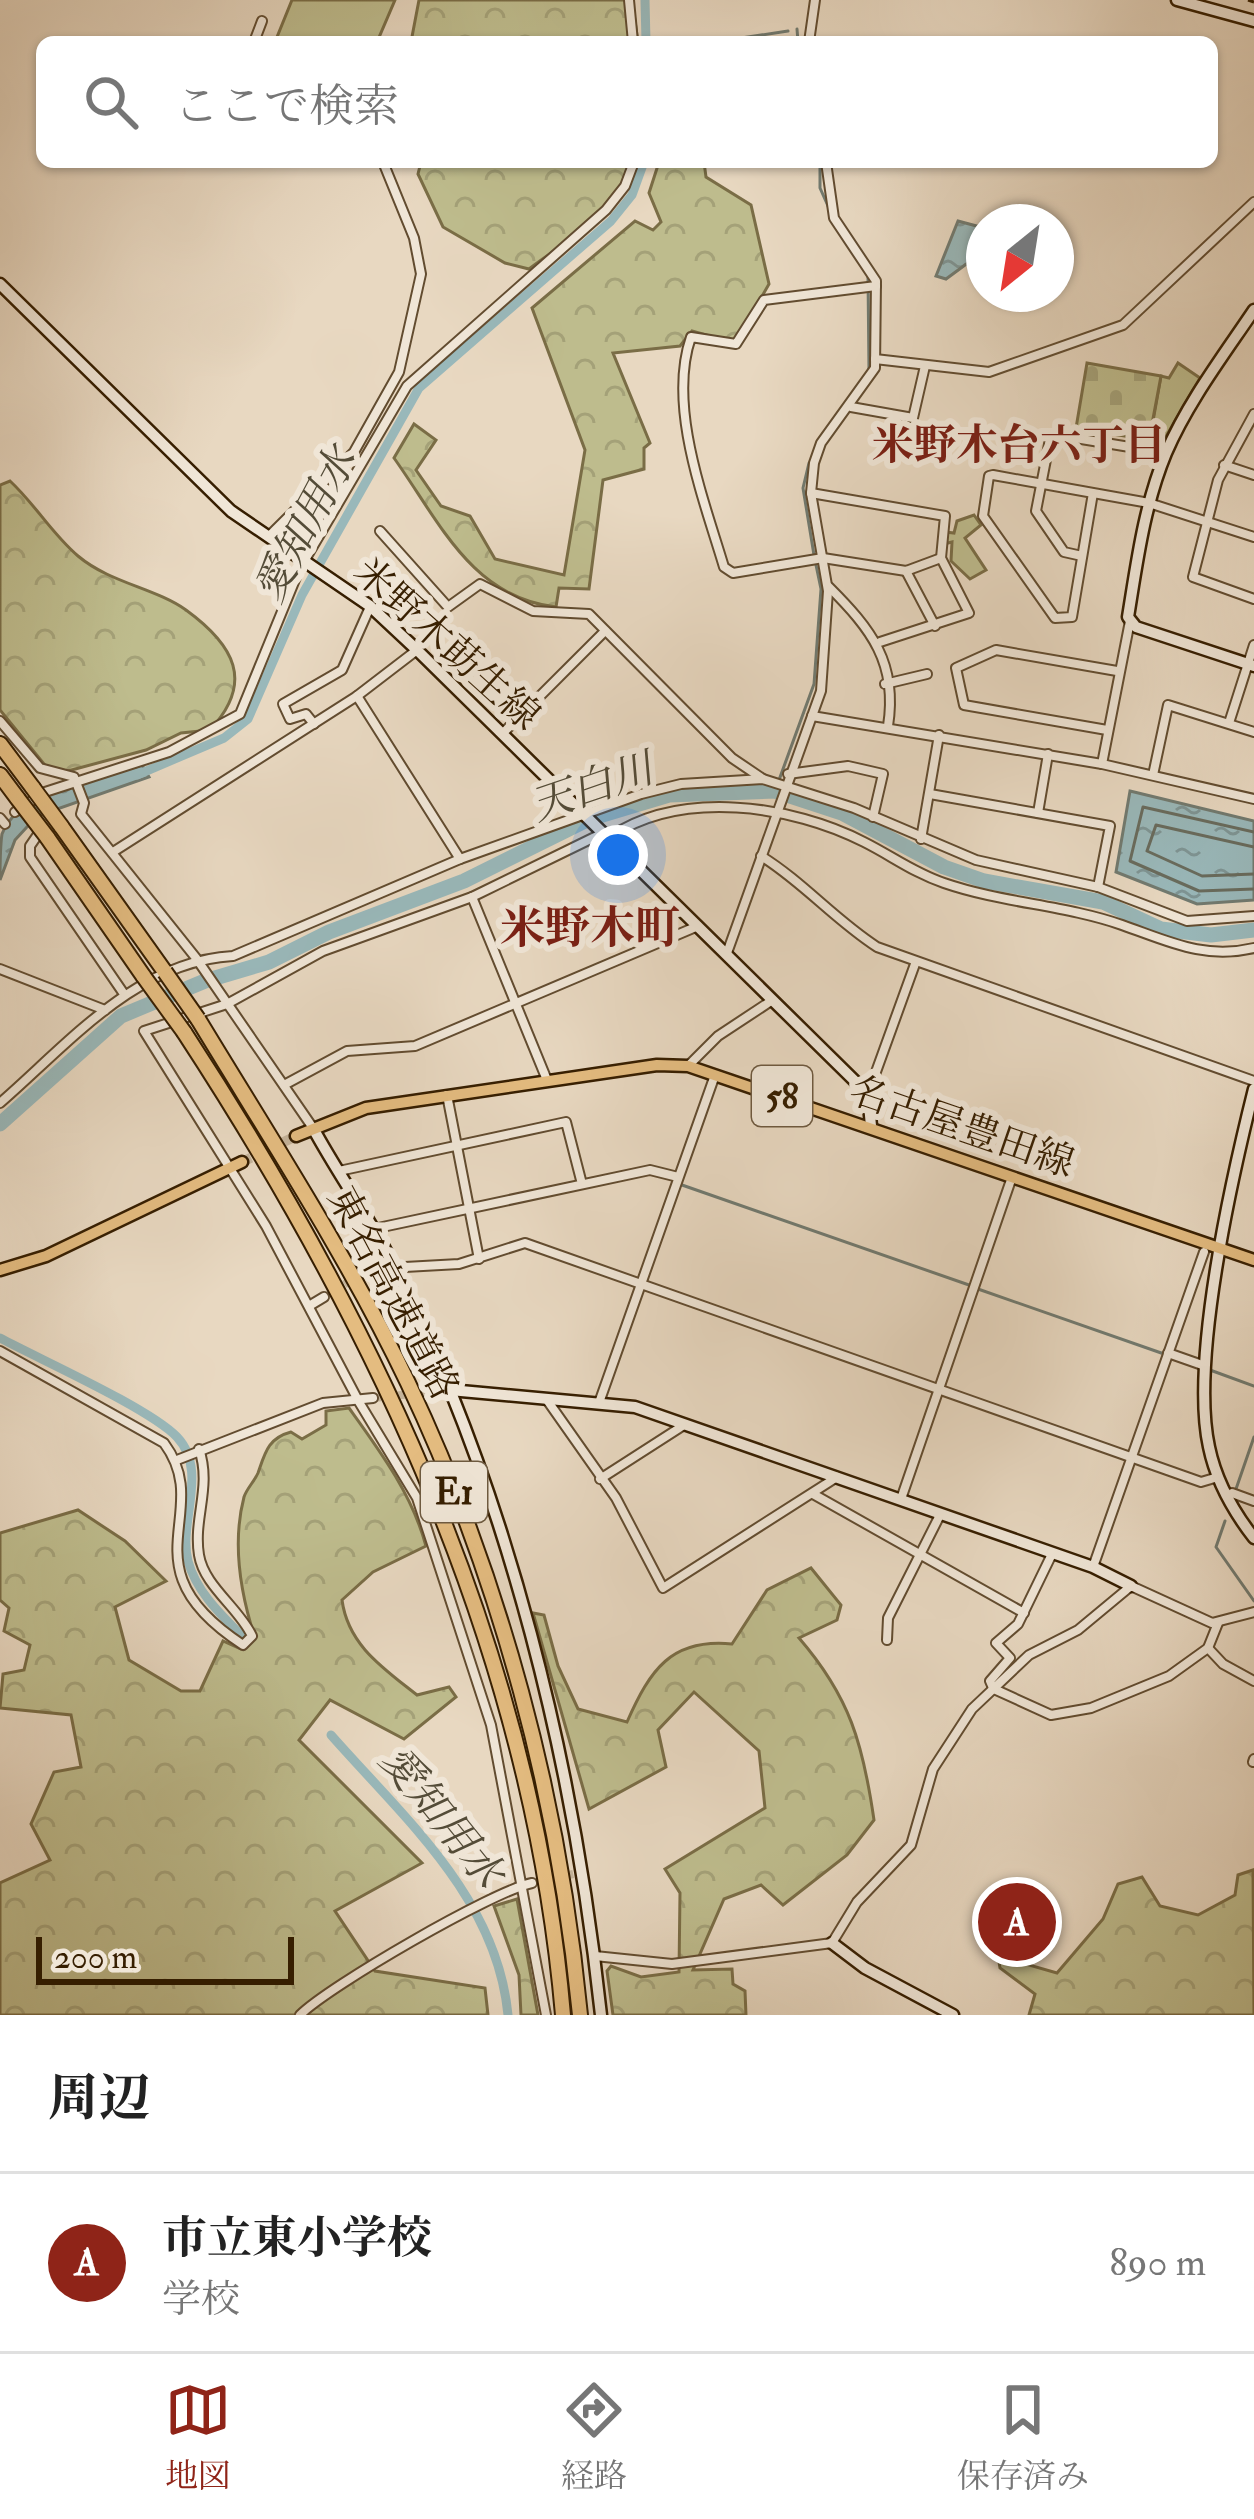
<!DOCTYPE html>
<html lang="ja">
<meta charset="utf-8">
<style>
body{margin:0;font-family:"IM FELL Double Pica","Noto Serif JP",serif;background:#f2f2f2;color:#222}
.compass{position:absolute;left:966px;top:204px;width:108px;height:108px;border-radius:50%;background:#fff;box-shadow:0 3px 9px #0004;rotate:210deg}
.scale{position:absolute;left:36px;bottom:30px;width:258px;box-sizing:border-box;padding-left:12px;border:6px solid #361e00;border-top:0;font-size:33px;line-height:42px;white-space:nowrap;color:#361e00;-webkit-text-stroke:9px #f0e6d7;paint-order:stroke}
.you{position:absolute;left:618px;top:855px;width:42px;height:42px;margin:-30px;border:9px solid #fff;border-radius:50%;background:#1a73e8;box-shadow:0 0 0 18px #1a73e833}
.badge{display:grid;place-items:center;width:78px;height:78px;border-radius:50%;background:#8f2418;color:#fff;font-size:39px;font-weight:700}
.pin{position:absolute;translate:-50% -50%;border:6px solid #fff;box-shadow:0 3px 12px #0006}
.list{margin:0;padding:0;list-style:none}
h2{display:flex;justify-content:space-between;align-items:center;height:156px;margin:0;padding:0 48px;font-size:51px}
h2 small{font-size:39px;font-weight:400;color:#767676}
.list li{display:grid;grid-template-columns:78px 1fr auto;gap:36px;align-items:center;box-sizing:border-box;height:180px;padding:0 48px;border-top:3px solid #e0e0e0}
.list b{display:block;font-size:45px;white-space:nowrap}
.list p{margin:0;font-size:39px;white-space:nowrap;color:#767676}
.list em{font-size:39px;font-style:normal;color:#767676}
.icon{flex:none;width:66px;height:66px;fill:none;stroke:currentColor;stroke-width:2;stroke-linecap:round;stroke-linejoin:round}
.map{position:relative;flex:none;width:1254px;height:2015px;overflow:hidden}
.search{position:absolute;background:#fff;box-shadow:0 3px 9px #0004;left:36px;right:36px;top:36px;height:132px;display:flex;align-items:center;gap:30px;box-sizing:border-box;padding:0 42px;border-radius:18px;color:#767676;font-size:45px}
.sheet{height:336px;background:#fff}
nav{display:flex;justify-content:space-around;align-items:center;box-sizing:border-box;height:168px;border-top:3px solid #e0e0e0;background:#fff;font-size:33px;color:#767676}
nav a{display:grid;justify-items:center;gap:6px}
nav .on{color:#8f2418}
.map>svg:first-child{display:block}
.green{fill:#bebc8d;stroke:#7a6d46;stroke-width:3}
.forest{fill:url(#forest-crowns);stroke:#7a6d46;stroke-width:3}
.cemetery{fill:url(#cemetery-stones);stroke:#7a6d46;stroke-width:3}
.water{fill:url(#water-ripples);stroke:#717a70;stroke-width:3}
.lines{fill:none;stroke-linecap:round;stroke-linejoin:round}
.shore{stroke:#686b5d;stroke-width:3}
.stream{stroke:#717a70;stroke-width:3}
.canal{stroke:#99b8ba;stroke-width:9}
.river{stroke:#99b8ba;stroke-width:15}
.street-tunnel{stroke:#c4b39a;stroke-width:8;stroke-dasharray:8 4;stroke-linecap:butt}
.primary-tunnel{stroke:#c4b39a;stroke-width:10;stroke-dasharray:10 5;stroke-linecap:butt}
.street-casing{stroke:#624c30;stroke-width:12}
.secondary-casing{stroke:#361e00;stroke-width:15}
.primary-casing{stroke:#361e00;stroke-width:15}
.highway-casing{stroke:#361e00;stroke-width:18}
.street{stroke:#f0e6d7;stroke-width:8}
.secondary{stroke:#f0e6d7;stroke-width:10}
.primary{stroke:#e4bc80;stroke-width:10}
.highway{stroke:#e4bc80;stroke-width:14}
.rail{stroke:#361e00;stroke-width:3;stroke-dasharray:21 21;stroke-linecap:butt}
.highway-bridge-casing{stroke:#361e00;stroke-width:18;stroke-linecap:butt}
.highway-bridge{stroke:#e4bc80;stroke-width:14}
.labels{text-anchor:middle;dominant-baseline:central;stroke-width:12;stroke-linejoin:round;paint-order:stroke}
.shield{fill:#f0e6d7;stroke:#6e5a40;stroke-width:3}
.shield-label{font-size:36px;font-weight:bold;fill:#361e00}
.street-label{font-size:39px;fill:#361e00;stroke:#f0e6d7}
.neighbourhood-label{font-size:42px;font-weight:bold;fill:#7a1f14;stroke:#f0e6d7}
.water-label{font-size:42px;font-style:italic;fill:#544c38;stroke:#f0e6d7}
.quarter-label{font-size:45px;font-weight:bold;fill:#7a1f14;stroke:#f0e6d7}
</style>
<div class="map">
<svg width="1254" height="2015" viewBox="0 0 1254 2015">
<defs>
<pattern id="forest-crowns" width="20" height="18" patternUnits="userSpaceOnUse" patternTransform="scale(3)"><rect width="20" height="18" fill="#bebc8d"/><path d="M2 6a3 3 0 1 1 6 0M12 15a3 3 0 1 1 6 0" fill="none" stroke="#a4a178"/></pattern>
<pattern id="cemetery-stones" width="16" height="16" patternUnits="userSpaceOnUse" patternTransform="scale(3)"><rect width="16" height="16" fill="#bebc8d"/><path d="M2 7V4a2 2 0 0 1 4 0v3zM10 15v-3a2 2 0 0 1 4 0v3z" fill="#a4a178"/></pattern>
<pattern id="water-ripples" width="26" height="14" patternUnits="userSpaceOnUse" patternTransform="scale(3)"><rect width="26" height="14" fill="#99b8ba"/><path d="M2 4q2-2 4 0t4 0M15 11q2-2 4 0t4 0" fill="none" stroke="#7e9595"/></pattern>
</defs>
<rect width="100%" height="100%" fill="#e8d8c1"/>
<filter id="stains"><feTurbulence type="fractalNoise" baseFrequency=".00167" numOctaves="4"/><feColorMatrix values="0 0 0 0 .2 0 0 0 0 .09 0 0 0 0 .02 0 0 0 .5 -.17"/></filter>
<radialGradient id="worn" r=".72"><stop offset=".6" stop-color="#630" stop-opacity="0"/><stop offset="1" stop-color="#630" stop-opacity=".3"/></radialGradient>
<g class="green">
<polygon points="292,0 395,0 377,42 275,42"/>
<polygon points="1178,363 1200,378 1164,440 1150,438 1161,376 1169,378"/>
<polygon points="974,515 981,525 965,538 986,570 970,579 951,561 952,542 944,544 945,532 954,533 957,521"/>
</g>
<g class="forest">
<polygon points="419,0 632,0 638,42 411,42"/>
<path d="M421 162H629C624 211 565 241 529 269L505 263 443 227 418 174Z"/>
<path d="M659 162H704L706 177 751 205 769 284 735 343 692 331 680 346 613 353 650 443 644 448V469L603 480 589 589 559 588 556 607C472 598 439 521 394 458L414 424 436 440 416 470 441 506 470 516 495 559 564 575 585 450 532 308 635 221 653 230 661 222 649 193Z"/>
<path d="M10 481C35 504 52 534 78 556 110 583 155 588 186 610 234 645 255 682 210 730L181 733 146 750 53 775 0 710V485Z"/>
<path d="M349 1408C380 1451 412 1494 426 1546L373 1572 342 1600C348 1645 383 1668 417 1695L449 1687 456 1697 404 1739 330 1700 299 1740 422 1863 335 1911 375 1971 485 1988 488 2015H0V1883L50 1860 31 1824 54 1772 81 1767 71 1715 0 1708 3 1674 24 1670 30 1645 4 1631 9 1608 0 1600V1533L78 1510 125 1541 166 1581 115 1607 129 1660 181 1691H200L223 1641 241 1649 255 1638C241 1595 232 1543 244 1497 247 1488 254 1482 258 1473 265 1453 268 1438 291 1432L302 1439 326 1425V1411Z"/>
<path d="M811 1568 841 1605 837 1620 799 1638C850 1697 863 1744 874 1820L847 1855 783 1905 761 1885 724 1899 693 1970 732 1969 733 1984 745 1991 746 2015H613L607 1971 611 1966 641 1977 679 1972 680 1893 665 1869 765 1808 759 1751 694 1692 658 1730 666 1767 589 1809 533 1613 544 1615 558 1666 578 1709 627 1722C650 1670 671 1638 732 1644L767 1590Z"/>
<polygon points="1253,1870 1254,2015 1029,2015 1035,1994 1000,1968 998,1956 1057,1973 1103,1919 1118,1884 1142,1877 1160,1906 1198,1915 1235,1895 1238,1875"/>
<polygon points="517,1899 538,2015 521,2015 519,1975 494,1906"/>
</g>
<polygon class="cemetery" points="1087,363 1161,376 1149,440 1076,428"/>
<g class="water">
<polygon points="958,221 984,228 984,251 946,279 936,276"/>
<path d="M142 765 149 777 37 816 15 840 0 880C0 866 0 847 2 834 20 788 100 778 142 765Z"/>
<polygon points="1130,791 1254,821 1254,900 1197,904 1116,872"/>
</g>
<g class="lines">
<g class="shore">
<polyline points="1254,832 1143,807 1130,861 1199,891 1254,889"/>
<polyline points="1254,847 1156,825 1147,851 1202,876 1254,874"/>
</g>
<g class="stream">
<polyline points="797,29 798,42"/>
<polyline points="715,42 788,31"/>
<polyline points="820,162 820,188 840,233"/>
<polyline points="868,276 869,371"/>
<polyline points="809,463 803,488 814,555"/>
<polyline points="775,791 814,684 821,589 816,565"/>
<polyline points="682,1185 969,1285"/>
<polyline points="978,1289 1167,1355"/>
<polyline points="1210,1370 1254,1386"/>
<polyline points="1236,1489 1254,1437"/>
<polyline points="1225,1521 1216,1547 1254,1601"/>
</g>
<g class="canal">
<polyline points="645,0 646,42"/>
<polyline points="137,775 224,738 248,719 302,595 419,388 611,221 632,195 644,162"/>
<path d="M0 1338C41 1360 149 1408 177 1437 209 1471 178 1522 188 1561 196 1591 220 1614 241 1635"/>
<path d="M331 1735C405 1819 497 1898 508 2015"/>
</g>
<polyline class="river" points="0,1124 121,1016 205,981 269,962 329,932 464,881 589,819 669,795 775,791 842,813 944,867 984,881 1103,902 1161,929 1211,935 1254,930"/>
<g class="street-tunnel">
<polyline points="324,1297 369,1269"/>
<polyline points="373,1398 432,1392"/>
<polyline points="542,1881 582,1872"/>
</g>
<polyline class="primary-tunnel" points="242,1162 296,1136"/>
<defs>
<g id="street">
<polyline points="629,0 633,42"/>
<polyline points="254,42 262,21"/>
<polyline points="809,42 815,0"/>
<path d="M876 286 764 300 736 344 691 337C667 406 704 500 724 567L733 573 823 558 906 571 941 558"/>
<polyline points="875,359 989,372 1123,325 1254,202"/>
<polyline points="851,407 913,418 925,366"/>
<polyline points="1254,414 1218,480 1193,577 1254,599"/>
<polyline points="1224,465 1254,475"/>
<polyline points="811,493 945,516 941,558 969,613 880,642"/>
<polyline points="1093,493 1072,617 1055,618 983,516 989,476 993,475 1149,503 1254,537"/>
<polyline points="380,531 448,607 480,584 533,611 589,614 732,758 763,779"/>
<polyline points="269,536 354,452 399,372 421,274 414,238 383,162"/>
<polyline points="1082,556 1064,552 1036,511 1051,434 1166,453"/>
<polyline points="906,571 935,626"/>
<path d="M829 587C871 629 898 663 888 726"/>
<polyline points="885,684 927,674"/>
<polyline points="357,696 460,859"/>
<polyline points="812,716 1102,764 1254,799"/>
<polyline points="0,721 40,768 74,777 84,803 81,814 196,958 313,1128"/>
<polyline points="1229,723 1254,645"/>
<polyline points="314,724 306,714 290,719 283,704 342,670 370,607"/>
<polyline points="1107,730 964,705 956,668 996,650 1117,671"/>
<polyline points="503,733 605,631"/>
<polyline points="1102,764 1130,621"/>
<polyline points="788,774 848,766 883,774 873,817"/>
<polyline points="1153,775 1168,705 1254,732"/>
<polyline points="930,794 1110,826 1098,887"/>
<polyline points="15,812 45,792 169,752 240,714 299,570 407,386 606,210 625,186 634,162"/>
<polyline points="1038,813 1048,754"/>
<polyline points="0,818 5,824"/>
<polyline points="41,830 30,846 30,857 124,994"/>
<path d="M610 837C681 789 792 805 864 842 892 856 914 873 944 883 1002 903 1065 905 1122 925 1168 941 1204 960 1254 948"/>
<polyline points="921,839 939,735"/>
<polyline points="113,852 357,696 417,650"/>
<path d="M761 856C803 882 835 920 877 947L1254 1081"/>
<polyline points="472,897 547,1080"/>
<polyline points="727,953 821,691 828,591 811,493 814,463 821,443 875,368 876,281 834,218 826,162"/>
<polyline points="0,969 105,1010"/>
<polyline points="688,1066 718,1036 771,1001"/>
<polyline points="284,1085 347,1051 415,1046 698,926"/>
<polyline points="868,1094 915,964"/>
<polyline points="447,1095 479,1259"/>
<path d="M0 1103C68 1044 137 961 233 956L460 859 641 794 681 784 763 779 854 808 976 860 1098 887 1187 921 1254 916"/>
<polyline points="339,1171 566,1122 582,1184"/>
<polyline points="373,1229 650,1170 678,1177"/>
<polyline points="369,1269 459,1264 525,1243 1201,1482 1218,1477"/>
<polyline points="309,1306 324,1297"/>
<path d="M0 1351 164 1443C216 1513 122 1566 243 1645L252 1636C239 1608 204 1586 199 1555 193 1518 212 1487 199 1449"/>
<polyline points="1168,1353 1205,1366"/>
<polyline points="432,1392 450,1390"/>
<polyline points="547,1400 616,1498 663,1588 837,1477"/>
<polyline points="600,1400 715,1075"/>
<polyline points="177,1460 323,1403 373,1398"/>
<polyline points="600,1479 684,1425"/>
<polyline points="1232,1493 1254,1501"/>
<polyline points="813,1494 1024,1613"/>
<polyline points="901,1499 1012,1177"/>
<polyline points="1093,1567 1204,1252"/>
<polyline points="887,1640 888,1618 940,1515"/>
<polyline points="1208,1648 1223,1664 1254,1681"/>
<polyline points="993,1688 990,1681 1010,1658 996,1643 1018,1624 1052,1554"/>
<polyline points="994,1689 1051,1715 1091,1708 1169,1676 1208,1648 1218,1623"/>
<polyline points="1253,1762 1254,1759"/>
<polyline points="595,1956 672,1964 832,1943 857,1902 911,1845 933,1769 972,1709 1029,1655 1078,1630 1131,1586 1212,1623 1254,1612"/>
<path d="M300 2015C329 1986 493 1891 532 1883"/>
<polyline points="546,2015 491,1725 417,1498 359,1402 266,1226 144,1031 227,1004 323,951 472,897 603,833"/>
</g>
<g id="secondary">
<polyline points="1177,0 1254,21"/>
<polyline points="0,284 231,511 370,606 417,650 868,1094 871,1126"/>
<path d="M1254 310C1223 356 1188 402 1166 453 1144 506 1137 562 1128 617L1136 627 1254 666"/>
<path d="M1254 1089C1232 1177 1190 1361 1209 1447 1216 1481 1233 1511 1254 1538"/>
<path d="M313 1128C339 1176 372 1221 396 1270 509 1496 574 1765 601 2015"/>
<polyline points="450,1390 635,1407 1093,1567 1131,1586"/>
<polyline points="832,1943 865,1968 953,2015"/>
</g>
<g id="primary">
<polyline points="296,1136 366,1108 657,1065 688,1066 1254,1260"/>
<polyline points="0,1270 46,1256 242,1162"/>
</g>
<g id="highway">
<polyline points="0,744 33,788"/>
<polyline points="0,775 18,799"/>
<polyline points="61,826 165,972"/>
<polyline points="47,837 144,977"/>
<path d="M198 1019C270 1138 348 1257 408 1383 501 1579 559 1799 580 2015"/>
<path d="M184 1032C379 1330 532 1655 563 2015"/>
</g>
</defs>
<use href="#street" class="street-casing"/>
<use href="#secondary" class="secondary-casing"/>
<use href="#primary" class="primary-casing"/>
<use href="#highway" class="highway-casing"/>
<use href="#street" class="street"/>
<use href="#secondary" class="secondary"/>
<use href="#primary" class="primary"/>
<use href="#highway" class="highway"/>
<polyline class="rail" points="1248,0 1254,2"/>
<defs>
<g id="highway-bridge">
<polyline points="33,788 61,826"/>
<polyline points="18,799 47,837"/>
<polyline points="165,972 198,1019"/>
<polyline points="144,977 184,1032"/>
</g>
</defs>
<use href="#highway-bridge" class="highway-bridge-casing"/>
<use href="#highway-bridge" class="highway-bridge"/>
</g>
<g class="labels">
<g class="shield">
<rect x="752" y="1066" width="60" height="60" rx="9"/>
<rect x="421" y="1462" width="66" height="60" rx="9"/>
</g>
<g class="shield-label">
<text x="782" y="1096">58</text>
<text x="454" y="1492">E1</text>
</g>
<g class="street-label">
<text transform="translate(447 644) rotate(42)">米野木莇生線</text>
<text transform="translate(962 1127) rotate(19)">名古屋豊田線</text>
<text transform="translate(393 1293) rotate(62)">東名高速道路</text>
</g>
<g class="neighbourhood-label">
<text x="1019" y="446">米野木台六丁目</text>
</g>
<g class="water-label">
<text transform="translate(306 525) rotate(-62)">愛知用水</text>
<text transform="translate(592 788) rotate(-19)">天白川</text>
<text transform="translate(441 1817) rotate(51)">愛知用水</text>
</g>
<g class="quarter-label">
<text x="590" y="929">米野木町</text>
</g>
</g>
<rect width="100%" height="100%" filter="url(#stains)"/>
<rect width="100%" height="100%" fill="url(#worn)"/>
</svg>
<svg class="compass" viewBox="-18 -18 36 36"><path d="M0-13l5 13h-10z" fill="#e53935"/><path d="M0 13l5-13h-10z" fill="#767676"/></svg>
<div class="scale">200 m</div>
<div class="you"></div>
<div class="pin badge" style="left:1017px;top:1922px">A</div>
<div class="search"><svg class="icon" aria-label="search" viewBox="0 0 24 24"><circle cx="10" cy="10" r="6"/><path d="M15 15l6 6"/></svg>ここで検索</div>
</div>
<section class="sheet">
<h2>周辺<small></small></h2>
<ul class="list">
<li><span class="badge">A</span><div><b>市立東小学校</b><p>学校</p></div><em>890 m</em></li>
</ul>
</section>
<nav>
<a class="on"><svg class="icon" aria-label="map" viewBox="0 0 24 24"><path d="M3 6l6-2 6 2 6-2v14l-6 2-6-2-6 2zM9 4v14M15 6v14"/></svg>地図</a>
<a><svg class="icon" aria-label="directions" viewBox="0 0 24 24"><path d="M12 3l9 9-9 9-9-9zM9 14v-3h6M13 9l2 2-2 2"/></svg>経路</a>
<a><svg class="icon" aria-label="saved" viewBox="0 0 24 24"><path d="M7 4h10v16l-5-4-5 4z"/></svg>保存済み</a>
</nav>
